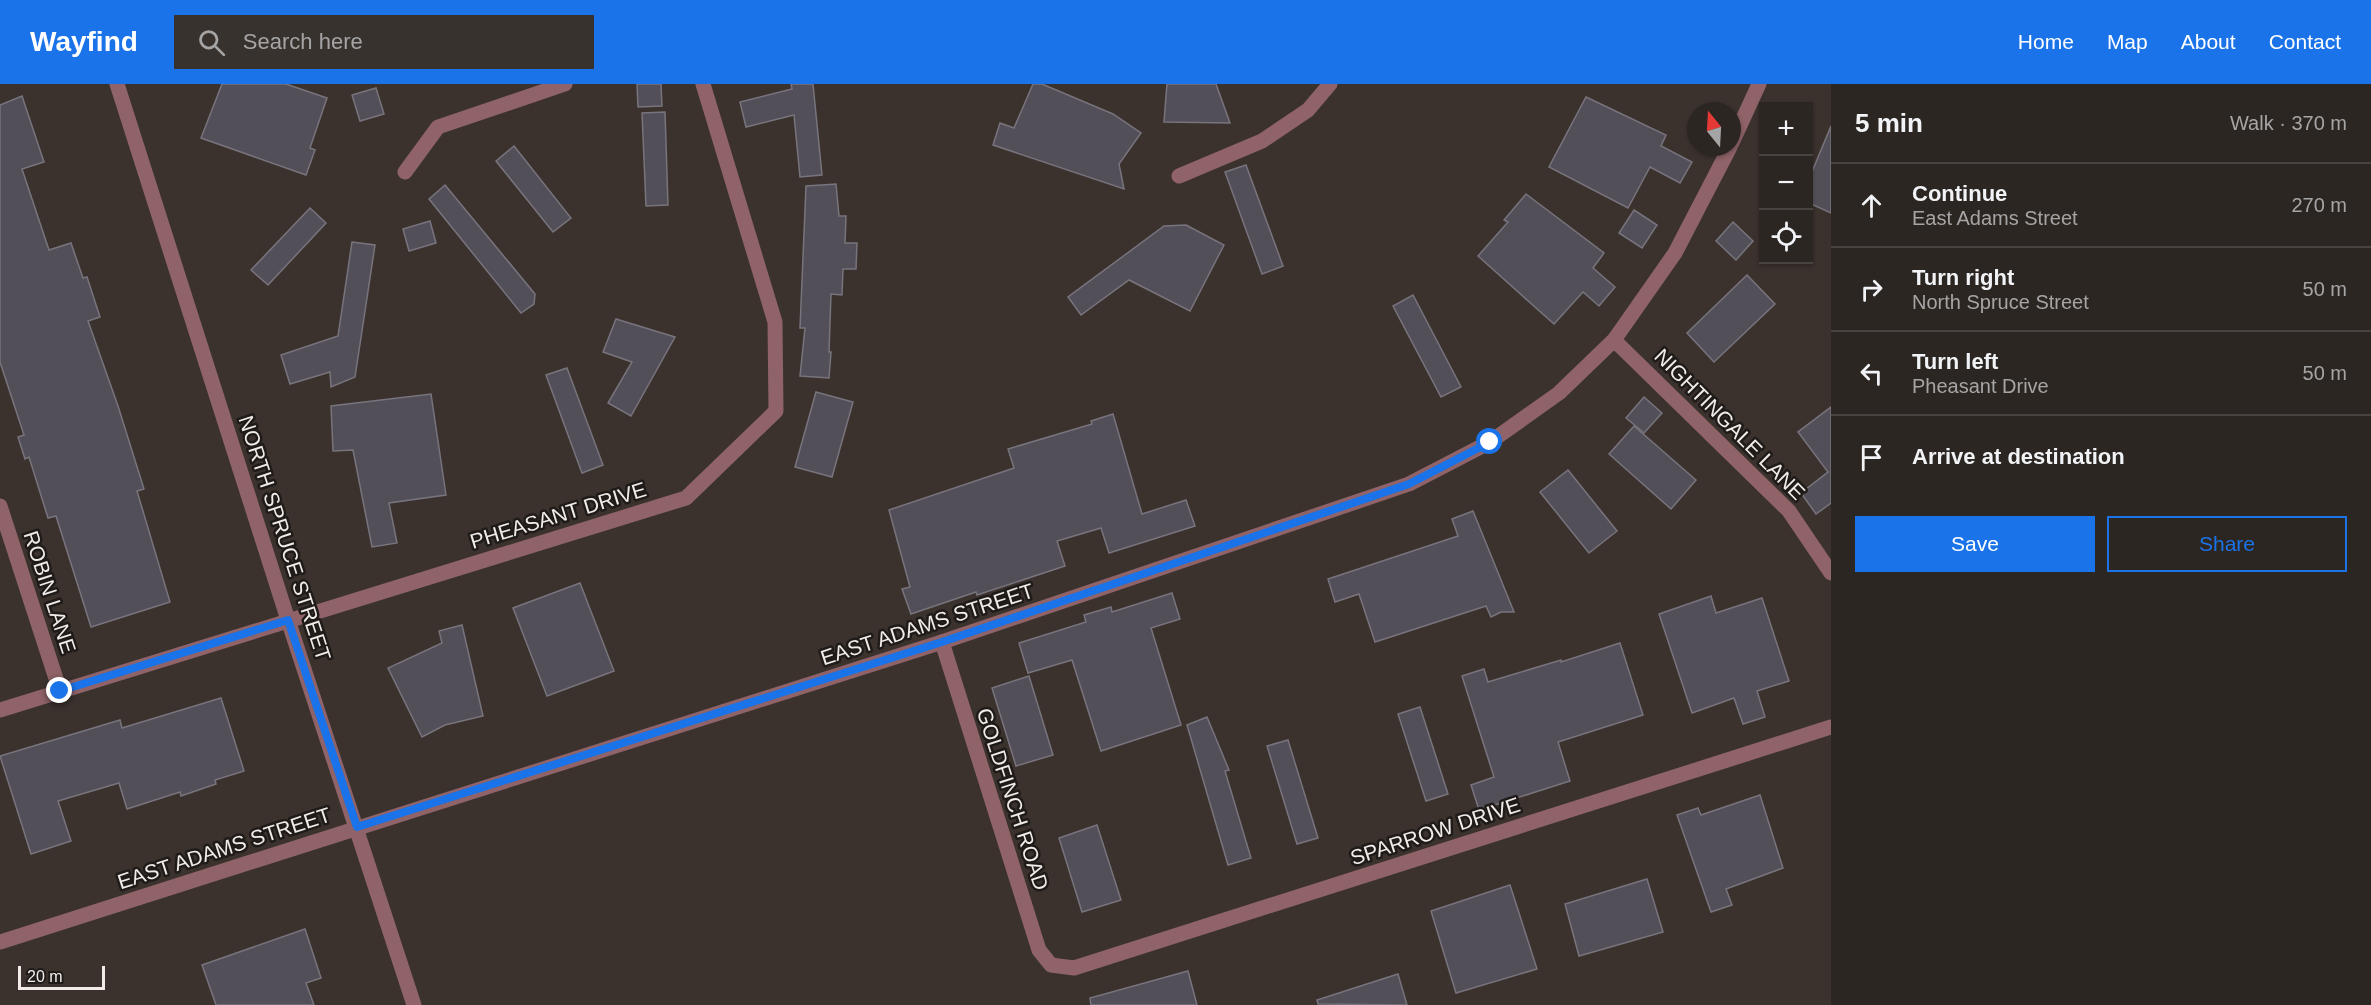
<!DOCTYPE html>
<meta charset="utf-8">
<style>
body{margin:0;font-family:Helvetica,sans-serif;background:#38322f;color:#f1f3f6}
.controls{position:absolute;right:18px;top:18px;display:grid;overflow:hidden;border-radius:0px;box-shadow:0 2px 4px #0004}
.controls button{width:54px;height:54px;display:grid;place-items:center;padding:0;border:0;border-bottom:2px solid #484340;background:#2c2622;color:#f1f3f6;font:30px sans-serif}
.compass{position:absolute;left:1687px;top:18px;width:54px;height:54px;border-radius:50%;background:#2c2622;box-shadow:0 2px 4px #0004;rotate:342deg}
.scale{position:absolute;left:18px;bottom:15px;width:87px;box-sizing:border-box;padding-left:6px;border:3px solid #f2ece9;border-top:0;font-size:16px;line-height:21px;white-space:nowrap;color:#f2ece9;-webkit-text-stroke:4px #1f1b19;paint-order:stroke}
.stop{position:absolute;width:18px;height:18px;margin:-14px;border:4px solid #1a73e8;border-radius:50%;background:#fff}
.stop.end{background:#1a73e8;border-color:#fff;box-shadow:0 2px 6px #0008}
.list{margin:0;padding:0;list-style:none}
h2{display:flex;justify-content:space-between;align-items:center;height:78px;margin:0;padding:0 24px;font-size:26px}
h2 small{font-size:20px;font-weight:400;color:#a6a5a5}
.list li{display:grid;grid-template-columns:39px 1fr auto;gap:18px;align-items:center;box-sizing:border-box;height:84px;padding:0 24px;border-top:2px solid #484340}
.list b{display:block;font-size:22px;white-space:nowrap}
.list p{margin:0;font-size:20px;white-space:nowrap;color:#a6a5a5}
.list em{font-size:20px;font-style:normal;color:#a6a5a5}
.actions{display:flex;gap:12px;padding:18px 24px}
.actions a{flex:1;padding:14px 0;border:2px solid #1a73e8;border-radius:0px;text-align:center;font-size:21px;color:#1a73e8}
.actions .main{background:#1a73e8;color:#fff}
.icon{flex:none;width:33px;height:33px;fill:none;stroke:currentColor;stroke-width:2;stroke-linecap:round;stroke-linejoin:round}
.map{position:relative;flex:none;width:1831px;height:921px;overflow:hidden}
header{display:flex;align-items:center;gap:36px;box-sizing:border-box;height:84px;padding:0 30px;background:#1a73e8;color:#fff}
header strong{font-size:28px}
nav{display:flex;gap:33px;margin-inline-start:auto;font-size:21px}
.search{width:420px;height:54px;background:#38322f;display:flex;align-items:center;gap:15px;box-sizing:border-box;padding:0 21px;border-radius:0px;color:#a6a5a5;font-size:22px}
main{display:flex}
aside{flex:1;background:#2c2622}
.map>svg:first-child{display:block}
.building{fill:#534f58;stroke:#78747d;stroke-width:1.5}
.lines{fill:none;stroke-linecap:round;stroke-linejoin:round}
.minor{stroke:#8f6368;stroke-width:15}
.route{stroke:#1a73e8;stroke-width:8}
.labels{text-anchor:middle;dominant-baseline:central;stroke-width:5;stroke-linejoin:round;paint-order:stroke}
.street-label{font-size:21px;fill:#f2ece9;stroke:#1f1b19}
</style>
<header>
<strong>Wayfind</strong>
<div class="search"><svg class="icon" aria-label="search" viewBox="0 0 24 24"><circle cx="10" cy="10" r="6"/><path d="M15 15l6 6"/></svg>Search here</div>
<nav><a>Home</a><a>Map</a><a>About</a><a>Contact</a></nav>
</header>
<main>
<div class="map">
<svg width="1831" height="921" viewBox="0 0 1831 921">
<rect width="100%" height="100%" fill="#3b322e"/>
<g class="building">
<polygon points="222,0 286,0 327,14 310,64 315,66 306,91 201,54"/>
<polygon points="637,0 661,0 662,22 638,23"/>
<polygon points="791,0 813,0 822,91 800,93 794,31 746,43 740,18 792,5"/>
<polygon points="1033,0 1042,0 1113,30 1141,49 1119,80 1124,105 993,61 1000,39 1014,44"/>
<polygon points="1167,0 1216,0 1230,39 1164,38"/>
<polygon points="376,4 384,30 360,37 352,11"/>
<polygon points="22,12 44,78 22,85 49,166 71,159 83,194 87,193 100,233 88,237 118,322 144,405 137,407 170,518 91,543 56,432 48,434 29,373 25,375 18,353 24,351 0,278 0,21"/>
<polygon points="1586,13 1666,51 1661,62 1692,78 1680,99 1650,83 1628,124 1549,83"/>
<polygon points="665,28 668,121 646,122 642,29"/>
<polygon points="1831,42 1831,129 1809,119 1809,95"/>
<polygon points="514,62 571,134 553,148 496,77"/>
<polygon points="1246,81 1283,182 1262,190 1225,88"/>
<polygon points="836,100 839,132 846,132 845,159 857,159 856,185 843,185 842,211 831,210 829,268 831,268 829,294 800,292 805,244 800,244 806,102"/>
<polygon points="445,101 535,210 534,220 521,229 429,115"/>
<polygon points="1526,110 1604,169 1593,184 1615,203 1599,222 1583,208 1554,240 1478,172 1508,138 1504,136"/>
<polygon points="310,124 326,139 268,201 251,186"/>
<polygon points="1634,126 1657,141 1642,164 1619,149"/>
<polygon points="430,137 436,159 409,167 403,145"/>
<polygon points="1733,138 1753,157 1736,176 1716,157"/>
<polygon points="1186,141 1224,161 1190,227 1129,196 1081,231 1068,213 1164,142"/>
<polygon points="352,158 375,161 355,293 331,303 330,288 290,300 281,271 338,252"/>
<polygon points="1747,191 1775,220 1714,278 1687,249"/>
<polygon points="1413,211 1461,303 1441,313 1393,222"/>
<polygon points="616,235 675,253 631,332 608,319 632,278 603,268"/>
<polygon points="567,284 603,381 582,389 546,291"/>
<polygon points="816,308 853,318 832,393 795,383"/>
<polygon points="431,310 446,411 389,419 397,459 372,463 353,366 333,367 331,322"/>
<polygon points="1644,313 1662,329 1644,349 1626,334"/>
<polygon points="1831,323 1831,419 1816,430 1801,409 1828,388 1798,348"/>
<polygon points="1113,330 1142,430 1186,416 1195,442 1109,469 1101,444 1057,457 1065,482 977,511 976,508 911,530 902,505 910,503 889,426 1014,384 1008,365 1092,340 1091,337"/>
<polygon points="1634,342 1696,396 1671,425 1609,370"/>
<polygon points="1568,386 1617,447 1589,469 1540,408"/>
<polygon points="1473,427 1514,528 1501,528 1491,533 1486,522 1375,558 1359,510 1335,518 1328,495 1458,452 1452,435"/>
<polygon points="580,499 614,587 547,612 513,524"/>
<polygon points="1172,509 1180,535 1151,544 1181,641 1101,667 1072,576 1028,589 1019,559 1086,538 1084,531 1111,523 1112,528"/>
<polygon points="1711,512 1716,529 1762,514 1789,597 1757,607 1765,633 1743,640 1734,614 1692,629 1659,530"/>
<polygon points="462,541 483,632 445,641 422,653 388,584 442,559 439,547"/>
<polygon points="1620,559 1643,631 1558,658 1570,697 1479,726 1471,701 1494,693 1462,592 1484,585 1488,598 1561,576 1561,578"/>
<polygon points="1029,592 1053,671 1016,682 992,604"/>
<polygon points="221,614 244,687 215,696 216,700 181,712 180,708 127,725 119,699 58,717 71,757 31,770 0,672 120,636 122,644"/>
<polygon points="1420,623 1448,710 1426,717 1398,630"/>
<polygon points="1207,633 1229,686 1225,687 1251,774 1228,781 1187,641"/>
<polygon points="1288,656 1318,754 1297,760 1267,662"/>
<polygon points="1760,711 1783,784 1726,805 1732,821 1711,828 1677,731 1698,724 1701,731"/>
<polygon points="1097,741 1121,816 1082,828 1059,754"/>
<polygon points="1647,795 1663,848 1579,872 1565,820"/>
<polygon points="1510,801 1537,885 1456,909 1431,827"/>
<polygon points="305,845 321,894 306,899 314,921 216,921 202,881"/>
<polygon points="1188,887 1197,921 1091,921 1090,914"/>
<polygon points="1398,890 1407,921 1318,920 1317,916"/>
</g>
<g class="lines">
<g class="minor">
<polyline points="117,0 288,536 414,921"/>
<polyline points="1732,59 1759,0"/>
<polyline points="405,88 438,43 565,0"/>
<polyline points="1179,92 1262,57 1308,26 1330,0"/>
<polyline points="1614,256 1789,427 1831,489"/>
<polyline points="0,422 60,607"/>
<polyline points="942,558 1039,866 1051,881 1074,884 1831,643"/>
<polyline points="0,626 686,414 776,327 775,238 703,0"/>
<polyline points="0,858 942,558 1409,400 1490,358 1559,309 1614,256 1675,169 1730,63"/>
</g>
</g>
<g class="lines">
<polyline class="route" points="60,607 288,536 357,743 942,558 1409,400 1490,358"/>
</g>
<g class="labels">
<g class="street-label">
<text transform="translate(1730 340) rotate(45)">NIGHTINGALE LANE</text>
<text transform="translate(558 431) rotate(-17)">PHEASANT DRIVE</text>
<text transform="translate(285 454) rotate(72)">NORTH SPRUCE STREET</text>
<text transform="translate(50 508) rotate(72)">ROBIN LANE</text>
<text transform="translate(927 540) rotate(-18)">EAST ADAMS STREET</text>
<text transform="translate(1013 715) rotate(72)">GOLDFINCH ROAD</text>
<text transform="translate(1435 747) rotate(-18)">SPARROW DRIVE</text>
<text transform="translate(224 764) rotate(-18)">EAST ADAMS STREET</text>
</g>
</g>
</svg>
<div class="controls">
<button>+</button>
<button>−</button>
<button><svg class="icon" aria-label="locate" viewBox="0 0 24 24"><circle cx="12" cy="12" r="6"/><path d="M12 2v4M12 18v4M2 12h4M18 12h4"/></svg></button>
</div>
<svg class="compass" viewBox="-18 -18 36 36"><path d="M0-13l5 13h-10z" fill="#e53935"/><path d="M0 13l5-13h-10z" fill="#a6a5a5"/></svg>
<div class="scale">20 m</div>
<div class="stop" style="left:1490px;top:358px"></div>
<div class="stop end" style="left:60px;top:607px"></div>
</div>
<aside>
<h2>5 min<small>Walk · 370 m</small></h2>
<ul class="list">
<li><svg class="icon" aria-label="ahead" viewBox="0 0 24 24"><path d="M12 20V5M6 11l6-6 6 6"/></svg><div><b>Continue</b><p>East Adams Street</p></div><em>270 m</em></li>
<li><svg class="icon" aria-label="right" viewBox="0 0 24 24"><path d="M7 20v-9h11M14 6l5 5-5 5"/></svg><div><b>Turn right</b><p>North Spruce Street</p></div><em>50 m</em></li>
<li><svg class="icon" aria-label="left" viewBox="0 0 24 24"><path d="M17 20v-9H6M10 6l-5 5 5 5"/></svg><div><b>Turn left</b><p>Pheasant Drive</p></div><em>50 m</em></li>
<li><svg class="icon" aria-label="arrive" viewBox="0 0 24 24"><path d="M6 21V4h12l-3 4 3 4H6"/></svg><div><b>Arrive at destination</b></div></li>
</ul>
<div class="actions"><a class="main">Save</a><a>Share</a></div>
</aside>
</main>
